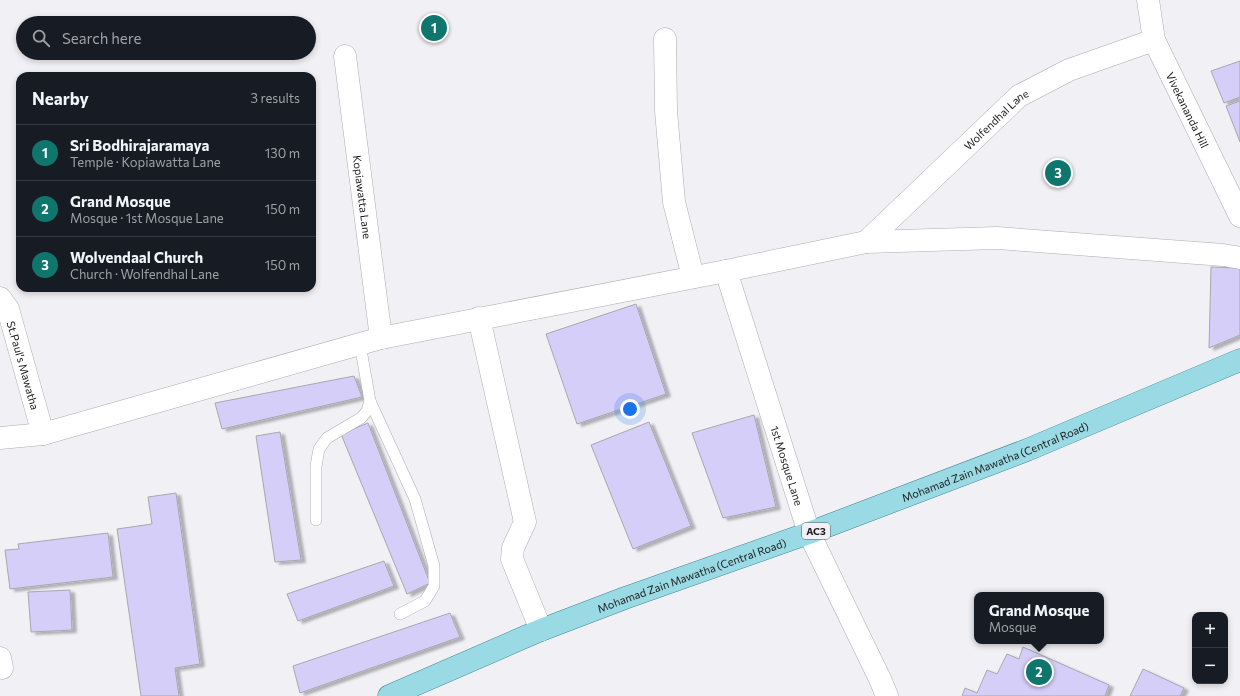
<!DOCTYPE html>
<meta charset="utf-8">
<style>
body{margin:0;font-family:Commissioner,sans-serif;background:#242831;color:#f1f3f6}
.controls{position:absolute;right:12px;bottom:12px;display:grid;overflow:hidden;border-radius:8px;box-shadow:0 2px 6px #0003}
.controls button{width:36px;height:36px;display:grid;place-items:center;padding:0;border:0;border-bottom:1px solid #363941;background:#171b24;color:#f1f3f6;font:20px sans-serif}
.you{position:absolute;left:630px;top:409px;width:14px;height:14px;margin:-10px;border:3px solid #fff;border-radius:50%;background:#1a73e8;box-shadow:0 0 0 6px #1a73e833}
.badge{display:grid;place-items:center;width:26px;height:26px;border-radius:50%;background:#0f766e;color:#fff;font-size:13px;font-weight:700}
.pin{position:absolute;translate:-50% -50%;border:2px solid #fff;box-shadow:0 1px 4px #0006}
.popup{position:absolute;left:974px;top:592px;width:130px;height:52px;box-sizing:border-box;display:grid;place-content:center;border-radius:8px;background:#171b24;filter:drop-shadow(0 1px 3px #0005);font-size:13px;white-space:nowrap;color:#9ea1a6}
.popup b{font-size:15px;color:#f1f3f6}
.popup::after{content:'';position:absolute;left:50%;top:100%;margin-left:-8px;border:8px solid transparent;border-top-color:#171b24}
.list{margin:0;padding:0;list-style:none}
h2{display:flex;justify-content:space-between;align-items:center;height:52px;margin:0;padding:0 16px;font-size:17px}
h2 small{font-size:13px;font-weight:400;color:#9ea1a6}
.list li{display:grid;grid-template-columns:26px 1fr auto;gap:12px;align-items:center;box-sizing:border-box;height:56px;padding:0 16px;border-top:1px solid #363941}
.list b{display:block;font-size:15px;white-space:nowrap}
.list p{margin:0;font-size:13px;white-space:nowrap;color:#9ea1a6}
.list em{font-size:13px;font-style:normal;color:#9ea1a6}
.icon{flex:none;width:22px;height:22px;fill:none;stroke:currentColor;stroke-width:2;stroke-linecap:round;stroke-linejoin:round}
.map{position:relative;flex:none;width:1240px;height:696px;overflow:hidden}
.search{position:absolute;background:#171b24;box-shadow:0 2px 6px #0003;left:16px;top:16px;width:300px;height:44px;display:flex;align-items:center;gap:10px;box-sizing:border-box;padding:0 14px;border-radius:22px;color:#9ea1a6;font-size:15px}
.panel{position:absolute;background:#171b24;box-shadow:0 2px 6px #0003;left:16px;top:72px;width:300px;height:220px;border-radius:12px}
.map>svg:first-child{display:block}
.building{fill:#d4cef9;stroke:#a8a7ad;filter:url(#shadow)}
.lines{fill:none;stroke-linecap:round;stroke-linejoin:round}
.lane-casing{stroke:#acacb2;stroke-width:12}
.street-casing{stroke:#acacb2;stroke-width:23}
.secondary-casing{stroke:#acacb2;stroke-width:23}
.primary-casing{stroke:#428893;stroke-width:23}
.lane{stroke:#fff;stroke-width:11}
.street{stroke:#fff;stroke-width:22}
.secondary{stroke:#fff;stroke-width:22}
.primary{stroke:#9adae4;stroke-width:22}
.labels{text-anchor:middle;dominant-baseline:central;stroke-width:3.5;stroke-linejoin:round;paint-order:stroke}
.shield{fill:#f0f0f5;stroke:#5c5c5e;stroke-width:1}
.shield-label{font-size:10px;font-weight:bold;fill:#1d1c1e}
.street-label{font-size:11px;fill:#1d1c1e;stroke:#f0f0f5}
</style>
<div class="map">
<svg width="1240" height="696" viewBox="0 0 1240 696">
<defs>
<filter id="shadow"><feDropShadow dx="4.5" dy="2.5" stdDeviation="1" flood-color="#0004"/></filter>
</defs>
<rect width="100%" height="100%" fill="#f0f0f5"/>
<g class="building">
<polygon points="1240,61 1240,97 1224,103 1211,71"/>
<polygon points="1240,101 1240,142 1226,106"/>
<polygon points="1211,267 1240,268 1240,335 1209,348"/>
<polygon points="636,304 666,394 577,424 546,334"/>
<polygon points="354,376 362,397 222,429 215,403"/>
<polygon points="754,415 776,507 723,518 692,433"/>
<polygon points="649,422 691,526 633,549 591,445"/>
<polygon points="368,423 430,583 407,594 341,434"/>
<polygon points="280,432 301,560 275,562 256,436"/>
<polygon points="176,493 200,664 175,668 179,696 141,696 117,529 152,524 148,497"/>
<polygon points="108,533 113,577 10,589 5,550 19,549 18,544"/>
<polygon points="384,561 394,586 298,621 287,594"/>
<polygon points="70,590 72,630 31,632 28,592"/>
<polygon points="450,613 460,637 300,693 293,666"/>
<polygon points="1023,647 1109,685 1105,696 962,696 965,688 977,693 987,670 997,674 1007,654 1019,659"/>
<polygon points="1143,669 1184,688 1180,696 1130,696"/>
</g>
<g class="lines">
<defs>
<g id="lane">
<polyline points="370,401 415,499 434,566 434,586 425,601 400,614"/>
<polyline points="316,520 316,466 319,449 327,438 361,418 367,411 370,401 360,344"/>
</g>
<g id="street">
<polyline points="665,39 666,111 674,202 693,277"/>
<path id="s1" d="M345 56 381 338"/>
<path id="s2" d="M866 242 1019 96 1069 70 1154 40"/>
<path id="s3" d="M726 271 809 533 880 679 887 696"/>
<path id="s4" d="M0 298 8 309 43 434"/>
<polyline points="479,318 525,522 513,548 512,559 541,630"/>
<polyline points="0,658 2,668"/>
</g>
<g id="secondary">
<path id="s5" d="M1148 0 1154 40 1240 216"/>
<polyline points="0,438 43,434 381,338 726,271 866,242 997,238 1223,255 1240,258"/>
</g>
<g id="primary">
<path id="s6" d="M389 696 541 630 625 598 809 533 1027 450 1240 360"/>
</g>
</defs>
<use href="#lane" class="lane-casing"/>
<use href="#street" class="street-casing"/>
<use href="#secondary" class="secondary-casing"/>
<use href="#primary" class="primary-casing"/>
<use href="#lane" class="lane"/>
<use href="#street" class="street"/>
<use href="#secondary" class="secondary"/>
<use href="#primary" class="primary"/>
</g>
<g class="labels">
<rect class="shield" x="802" y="523" width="28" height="16" rx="3"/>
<g class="shield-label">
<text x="816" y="531">AC3</text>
</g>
<g class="street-label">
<text stroke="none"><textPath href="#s5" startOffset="118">Vivekananda Hill</textPath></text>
<text stroke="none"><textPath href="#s2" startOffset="179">Wolfendhal Lane</textPath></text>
<text stroke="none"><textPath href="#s1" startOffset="142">Kopiawatta Lane</textPath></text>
<text stroke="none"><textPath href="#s4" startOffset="72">St.Paul's Mawatha</textPath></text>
<text stroke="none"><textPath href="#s6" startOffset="650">Mohamad Zain Mawatha (Central Road)</textPath></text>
<text stroke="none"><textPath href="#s3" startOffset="204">1st Mosque Lane</textPath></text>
<text stroke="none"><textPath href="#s6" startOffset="326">Mohamad Zain Mawatha (Central Road)</textPath></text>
</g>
</g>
</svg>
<div class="controls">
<button>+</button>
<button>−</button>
</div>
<div class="you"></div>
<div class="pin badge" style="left:434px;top:28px">1</div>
<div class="pin badge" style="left:1039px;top:672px">2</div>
<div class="popup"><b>Grand Mosque</b>Mosque</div>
<div class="pin badge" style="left:1058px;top:173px">3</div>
<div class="search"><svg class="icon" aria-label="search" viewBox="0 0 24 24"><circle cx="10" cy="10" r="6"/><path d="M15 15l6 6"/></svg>Search here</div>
<section class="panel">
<h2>Nearby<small>3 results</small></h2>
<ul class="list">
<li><span class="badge">1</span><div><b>Sri Bodhirajaramaya</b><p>Temple · Kopiawatta Lane</p></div><em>130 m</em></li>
<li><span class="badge">2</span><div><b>Grand Mosque</b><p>Mosque · 1st Mosque Lane</p></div><em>150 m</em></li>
<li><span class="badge">3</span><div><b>Wolvendaal Church</b><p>Church · Wolfendhal Lane</p></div><em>150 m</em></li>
</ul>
</section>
</div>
